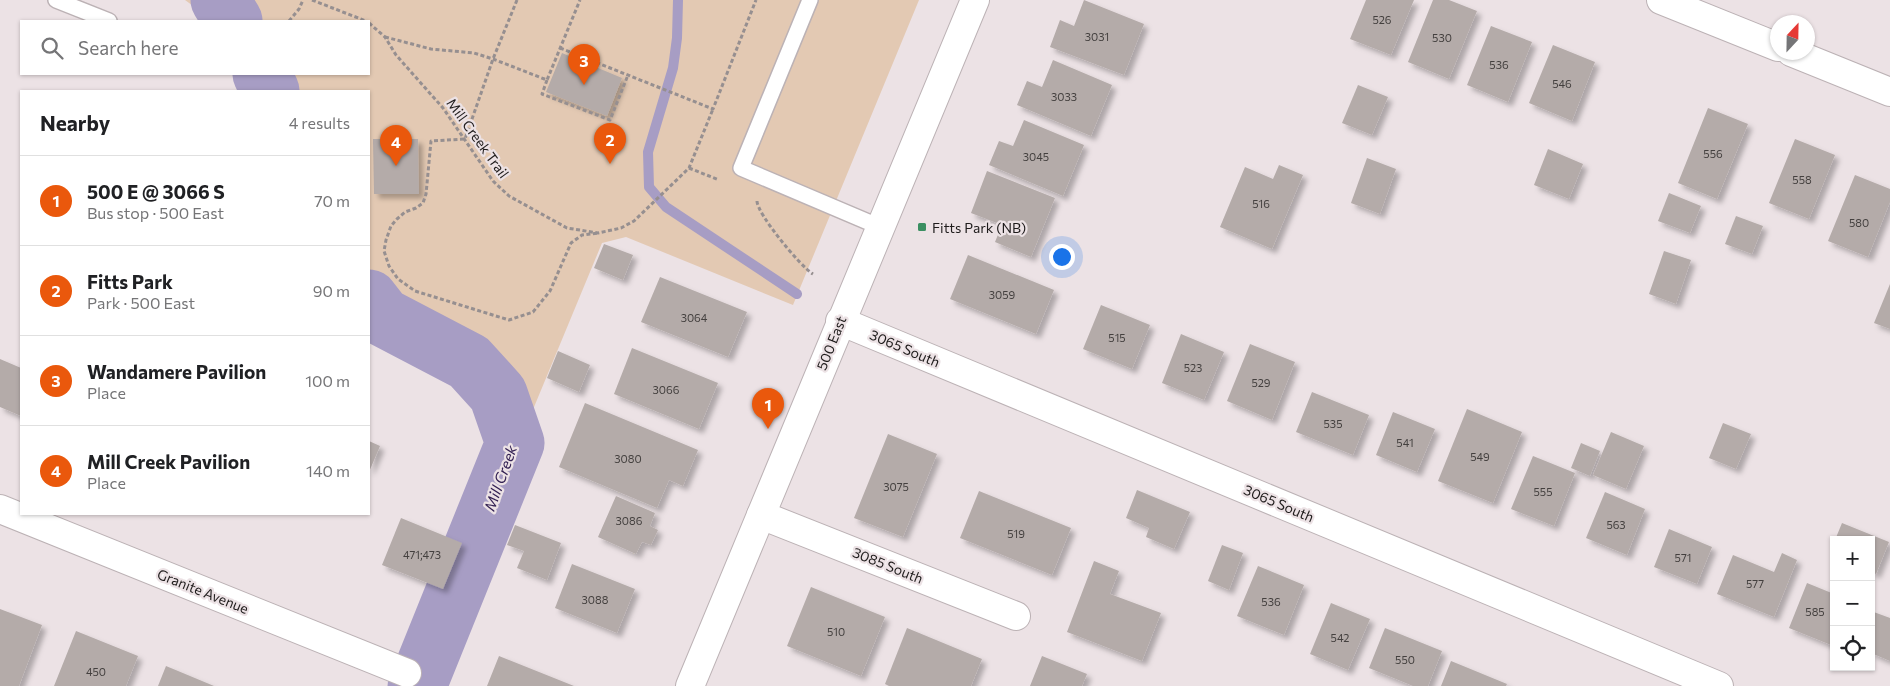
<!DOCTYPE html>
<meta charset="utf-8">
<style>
body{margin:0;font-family:Commissioner,sans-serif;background:#f2f2f2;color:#202124}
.controls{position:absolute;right:15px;bottom:15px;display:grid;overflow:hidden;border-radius:0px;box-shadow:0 1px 4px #0004}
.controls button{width:45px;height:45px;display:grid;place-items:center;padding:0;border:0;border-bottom:1px solid #e0e0e0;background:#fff;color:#202124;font:25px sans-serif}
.compass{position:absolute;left:1770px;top:15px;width:45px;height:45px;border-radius:50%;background:#fff;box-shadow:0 1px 4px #0004;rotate:22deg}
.you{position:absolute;left:1061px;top:256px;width:18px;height:18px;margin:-12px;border:4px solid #fff;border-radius:50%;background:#1a73e8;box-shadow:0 0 0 8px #1a73e833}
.badge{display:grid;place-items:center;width:32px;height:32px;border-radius:50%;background:#ea580c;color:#fff;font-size:16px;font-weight:700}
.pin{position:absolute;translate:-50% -41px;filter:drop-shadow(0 1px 2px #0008)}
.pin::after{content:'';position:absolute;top:26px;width:18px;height:15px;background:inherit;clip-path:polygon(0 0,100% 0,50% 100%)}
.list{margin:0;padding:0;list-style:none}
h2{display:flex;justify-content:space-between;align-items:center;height:65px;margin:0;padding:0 20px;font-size:21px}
h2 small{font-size:16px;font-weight:400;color:#757577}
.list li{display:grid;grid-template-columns:32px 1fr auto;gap:15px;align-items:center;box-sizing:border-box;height:90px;padding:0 20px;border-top:1px solid #e0e0e0}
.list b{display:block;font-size:19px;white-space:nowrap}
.list p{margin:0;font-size:16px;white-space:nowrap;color:#757577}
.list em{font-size:16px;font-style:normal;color:#757577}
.icon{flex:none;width:28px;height:28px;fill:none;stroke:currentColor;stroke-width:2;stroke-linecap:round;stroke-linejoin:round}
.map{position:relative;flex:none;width:1890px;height:686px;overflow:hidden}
.search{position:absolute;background:#fff;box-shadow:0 1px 4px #0004;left:20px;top:20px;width:350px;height:55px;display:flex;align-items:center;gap:12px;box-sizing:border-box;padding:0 18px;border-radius:0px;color:#757577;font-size:19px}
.panel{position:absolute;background:#fff;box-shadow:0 1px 4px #0004;left:20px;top:90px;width:350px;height:425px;border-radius:0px}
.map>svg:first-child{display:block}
.green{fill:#e3c9b3}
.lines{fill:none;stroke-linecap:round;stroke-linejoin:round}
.stream{stroke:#a79dc4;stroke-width:10}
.river{stroke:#a79dc4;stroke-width:59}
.building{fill:#b4aba9;filter:url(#shadow)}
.lane-casing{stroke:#bcb2b5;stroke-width:18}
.street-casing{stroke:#bcb2b5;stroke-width:30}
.secondary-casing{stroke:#bcb2b5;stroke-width:30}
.path{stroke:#968f90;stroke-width:3;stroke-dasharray:4 2.5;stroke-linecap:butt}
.lane{stroke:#fff;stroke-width:15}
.street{stroke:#fff;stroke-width:28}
.secondary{stroke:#fff;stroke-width:28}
.poi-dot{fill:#3b8f62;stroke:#ece2e5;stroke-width:2}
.labels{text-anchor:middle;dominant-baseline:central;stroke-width:4.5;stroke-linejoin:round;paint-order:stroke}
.number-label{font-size:11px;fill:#44403f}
.street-label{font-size:14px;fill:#1f1c1c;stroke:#ece2e5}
.poi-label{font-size:14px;fill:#1f1c1c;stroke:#ece2e5;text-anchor:start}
.water-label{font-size:15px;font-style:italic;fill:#332153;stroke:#ece2e5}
</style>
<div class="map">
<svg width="1890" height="686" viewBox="0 0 1890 686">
<defs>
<filter id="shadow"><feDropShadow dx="4.5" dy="4.5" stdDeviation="2.5" flood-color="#0004"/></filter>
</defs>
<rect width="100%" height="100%" fill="#ece2e5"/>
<polygon class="green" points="185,0 919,0 793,305 626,237 602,243 522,436 510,411 460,373 373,324 369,318 369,91 243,91 235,74 369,74 369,21 207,21 200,11"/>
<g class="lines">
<polyline class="stream" points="678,0 677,38 673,68 648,152 649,187 666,207 797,294"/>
<g class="river">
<polyline points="220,0 233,21"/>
<polyline points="262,74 270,91"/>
<polyline points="369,299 383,317 469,362 498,394 515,443 417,686"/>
</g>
</g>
<g class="building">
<polygon points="1084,0 1144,24 1124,75 1050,47 1060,20 1074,26"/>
<polygon points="1366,0 1414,0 1391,55 1350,39"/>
<polygon points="1433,0 1449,0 1477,11 1449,79 1408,62"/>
<polygon points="1491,26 1532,42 1508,102 1467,85"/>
<polygon points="1553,45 1595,62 1572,121 1529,103"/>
<polygon points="562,53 622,78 607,116 546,92"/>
<polygon points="1053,60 1112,85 1091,136 1017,105 1027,81 1042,87"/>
<polygon points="1358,85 1388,97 1372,135 1342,123"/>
<polygon points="1708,108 1748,124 1717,199 1678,183"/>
<polygon points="1024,120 1084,145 1063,196 989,165 999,141 1013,146"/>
<polygon points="373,139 418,139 419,194 374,194"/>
<polygon points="1795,139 1835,155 1809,219 1769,203"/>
<polygon points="1548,149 1583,164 1569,199 1534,185"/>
<polygon points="1367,158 1396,169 1380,214 1351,203"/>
<polygon points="1279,165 1303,175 1272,249 1220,227 1245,167 1273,179"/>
<polygon points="987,171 1055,198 1031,257 995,242 1002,225 971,213"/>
<polygon points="1855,175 1890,189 1890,202 1868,257 1828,241"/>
<polygon points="1669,193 1701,206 1690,233 1658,221"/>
<polygon points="1736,216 1763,226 1752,254 1725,244"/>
<polygon points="604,244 633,255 623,280 594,268"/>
<polygon points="1664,251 1691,260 1676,304 1649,294"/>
<polygon points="968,255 1054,290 1036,334 950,299"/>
<polygon points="660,277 747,312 728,357 641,322"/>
<polygon points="1890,284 1890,329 1874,323"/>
<polygon points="1101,305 1150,325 1132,369 1083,349"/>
<polygon points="1181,334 1224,352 1204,400 1162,383"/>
<polygon points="1250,344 1295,362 1272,420 1227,401"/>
<polygon points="632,348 718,383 699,429 614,394"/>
<polygon points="558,351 590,365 579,392 547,378"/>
<polygon points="0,359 21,368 21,416 0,407"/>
<polygon points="1312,392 1369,415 1353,455 1296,432"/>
<polygon points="585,403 698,450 683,486 669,480 657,508 559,467"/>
<polygon points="1467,409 1522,432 1493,503 1438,481"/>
<polygon points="1393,412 1435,429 1417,472 1376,455"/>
<polygon points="1723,423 1751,434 1736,469 1709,458"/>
<polygon points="1611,432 1644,446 1626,489 1593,475"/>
<polygon points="888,434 937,454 903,537 854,518"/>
<polygon points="369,441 380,446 369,472"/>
<polygon points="1581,443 1600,451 1590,476 1571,468"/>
<polygon points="1533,456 1575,473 1554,526 1511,509"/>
<polygon points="1137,490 1190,512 1174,549 1146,537 1149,528 1126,518"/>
<polygon points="979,491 1071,528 1052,575 960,538"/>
<polygon points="1605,492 1645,509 1627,555 1586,538"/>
<polygon points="616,496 655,513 650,526 658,530 651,545 642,542 636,554 598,537"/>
<polygon points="401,518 462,543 443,589 382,565"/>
<polygon points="1842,523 1889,542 1876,574 1871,572 1871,540 1835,540"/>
<polygon points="515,525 561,543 547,580 517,568 524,551 507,545"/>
<polygon points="1669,529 1712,547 1697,584 1654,567"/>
<polygon points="1222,545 1243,553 1229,590 1208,581"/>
<polygon points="1782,553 1797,560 1774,617 1717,594 1733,555 1774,572"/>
<polygon points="1094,561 1119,571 1110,594 1161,613 1142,661 1067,632"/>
<polygon points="572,564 635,589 617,633 555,608"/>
<polygon points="1258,566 1304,585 1284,635 1237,616"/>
<polygon points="1807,583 1834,594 1834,638 1831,645 1789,628"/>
<polygon points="811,587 885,617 861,676 787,646"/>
<polygon points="1331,603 1370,619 1348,670 1310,654"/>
<polygon points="0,609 42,625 19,686 0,686"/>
<polygon points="1871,611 1890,618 1890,661 1871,653"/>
<polygon points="907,628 982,659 971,686 889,686 885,684"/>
<polygon points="1385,628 1442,651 1428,686 1413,686 1369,668"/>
<polygon points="76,631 138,656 126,686 54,686"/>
<polygon points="499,656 574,686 487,686"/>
<polygon points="1042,656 1087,674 1082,686 1030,686"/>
<polygon points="1451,661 1507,684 1506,686 1441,686"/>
<polygon points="166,666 214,686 158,686"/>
</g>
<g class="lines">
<defs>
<g id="lane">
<polyline points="56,0 109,21"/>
<polyline points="810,0 741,168 880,227"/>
</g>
<g id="street">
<polyline points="1661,0 1778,47"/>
<polyline points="1791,52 1890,92"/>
<polyline points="840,321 1719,686"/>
<polyline points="0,509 407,673"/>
<polyline points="761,515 1016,616"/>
</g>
<polyline id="secondary" points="690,686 975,0"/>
</defs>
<use href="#lane" class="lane-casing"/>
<use href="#street" class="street-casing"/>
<use href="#secondary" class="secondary-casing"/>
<g class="path">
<polyline points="312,0 366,21"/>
<polyline points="517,0 493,59 465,139 431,141 426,194 423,203 416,208 405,212 397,219 391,226 386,240 384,251 389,266 398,279 415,291 509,320 533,312 550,291 571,243 582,235 598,233"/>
<polyline points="289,21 299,9 303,0"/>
<polyline points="369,23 385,37 396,55 443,108 493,181 509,196 567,228 598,233 621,228 634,221 689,168 713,109"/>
<polyline points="385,37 431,49 474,53 493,59 547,80 580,0"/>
<polyline points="560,48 713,109 756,0"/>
<polyline points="547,80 542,94 610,120 628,75"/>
<polyline points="689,168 719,180"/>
<path d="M757 201C757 214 801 267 813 274"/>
</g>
<use href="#lane" class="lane"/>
<use href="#street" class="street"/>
<use href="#secondary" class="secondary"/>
</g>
<rect class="poi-dot" x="917" y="222" width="10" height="10" rx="2.5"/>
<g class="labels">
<g class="number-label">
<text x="1382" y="19">526</text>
<text x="1097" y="36">3031</text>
<text x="1442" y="37">530</text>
<text x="1499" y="64">536</text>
<text x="1562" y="83">546</text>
<text x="1064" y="96">3033</text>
<text x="1713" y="153">556</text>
<text x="1036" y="156">3045</text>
<text x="1802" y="179">558</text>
<text x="1261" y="203">516</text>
<text x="1859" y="222">580</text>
<text x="1002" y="294">3059</text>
<text x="694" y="317">3064</text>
<text x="1117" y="337">515</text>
<text x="1193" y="367">523</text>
<text x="1261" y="382">529</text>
<text x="666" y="389">3066</text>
<text x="1333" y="423">535</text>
<text x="1405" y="442">541</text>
<text x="1480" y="456">549</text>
<text x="628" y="458">3080</text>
<text x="896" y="486">3075</text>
<text x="1543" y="491">555</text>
<text x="629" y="520">3086</text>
<text x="1616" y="524">563</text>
<text x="1016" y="533">519</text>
<text x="422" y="554">471;473</text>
<text x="1683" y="557">571</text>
<text x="1755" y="583">577</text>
<text x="595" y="599">3088</text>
<text x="1271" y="601">536</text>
<text x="1815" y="611">585</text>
<text x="836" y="631">510</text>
<text x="1340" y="637">542</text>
<text x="1405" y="659">550</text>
<text x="96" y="671">450</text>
</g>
<g class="street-label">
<text transform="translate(478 138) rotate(54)">Mill Creek Trail</text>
<text transform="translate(831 343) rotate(-68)">500 East</text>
<text transform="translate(905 348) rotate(23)">3065 South</text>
<text transform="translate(1279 503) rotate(23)">3065 South</text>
<text transform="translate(888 565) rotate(22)">3085 South</text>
<text transform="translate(203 591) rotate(22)">Granite Avenue</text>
</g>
<g class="poi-label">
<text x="932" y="227">Fitts Park (NB)</text>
</g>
<g class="water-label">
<text transform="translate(500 478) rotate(-70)">Mill Creek</text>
</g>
</g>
</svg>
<div class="controls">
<button>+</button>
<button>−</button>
<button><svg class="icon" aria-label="locate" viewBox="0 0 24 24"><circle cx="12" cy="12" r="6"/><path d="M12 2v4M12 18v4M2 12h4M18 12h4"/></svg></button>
</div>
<svg class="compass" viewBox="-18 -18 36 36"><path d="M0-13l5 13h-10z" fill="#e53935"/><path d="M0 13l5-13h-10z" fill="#757577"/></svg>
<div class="you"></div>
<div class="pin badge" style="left:768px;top:429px">1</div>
<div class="pin badge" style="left:610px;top:164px">2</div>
<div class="pin badge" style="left:584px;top:85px">3</div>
<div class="pin badge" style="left:396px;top:166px">4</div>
<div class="search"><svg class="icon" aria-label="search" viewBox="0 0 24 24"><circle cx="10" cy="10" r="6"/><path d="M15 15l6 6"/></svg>Search here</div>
<section class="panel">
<h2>Nearby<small>4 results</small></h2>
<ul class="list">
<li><span class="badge">1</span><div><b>500 E @ 3066 S</b><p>Bus stop · 500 East</p></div><em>70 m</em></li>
<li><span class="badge">2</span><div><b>Fitts Park</b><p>Park · 500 East</p></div><em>90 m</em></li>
<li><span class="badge">3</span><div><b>Wandamere Pavilion</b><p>Place</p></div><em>100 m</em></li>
<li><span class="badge">4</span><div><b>Mill Creek Pavilion</b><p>Place</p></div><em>140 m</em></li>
</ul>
</section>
</div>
